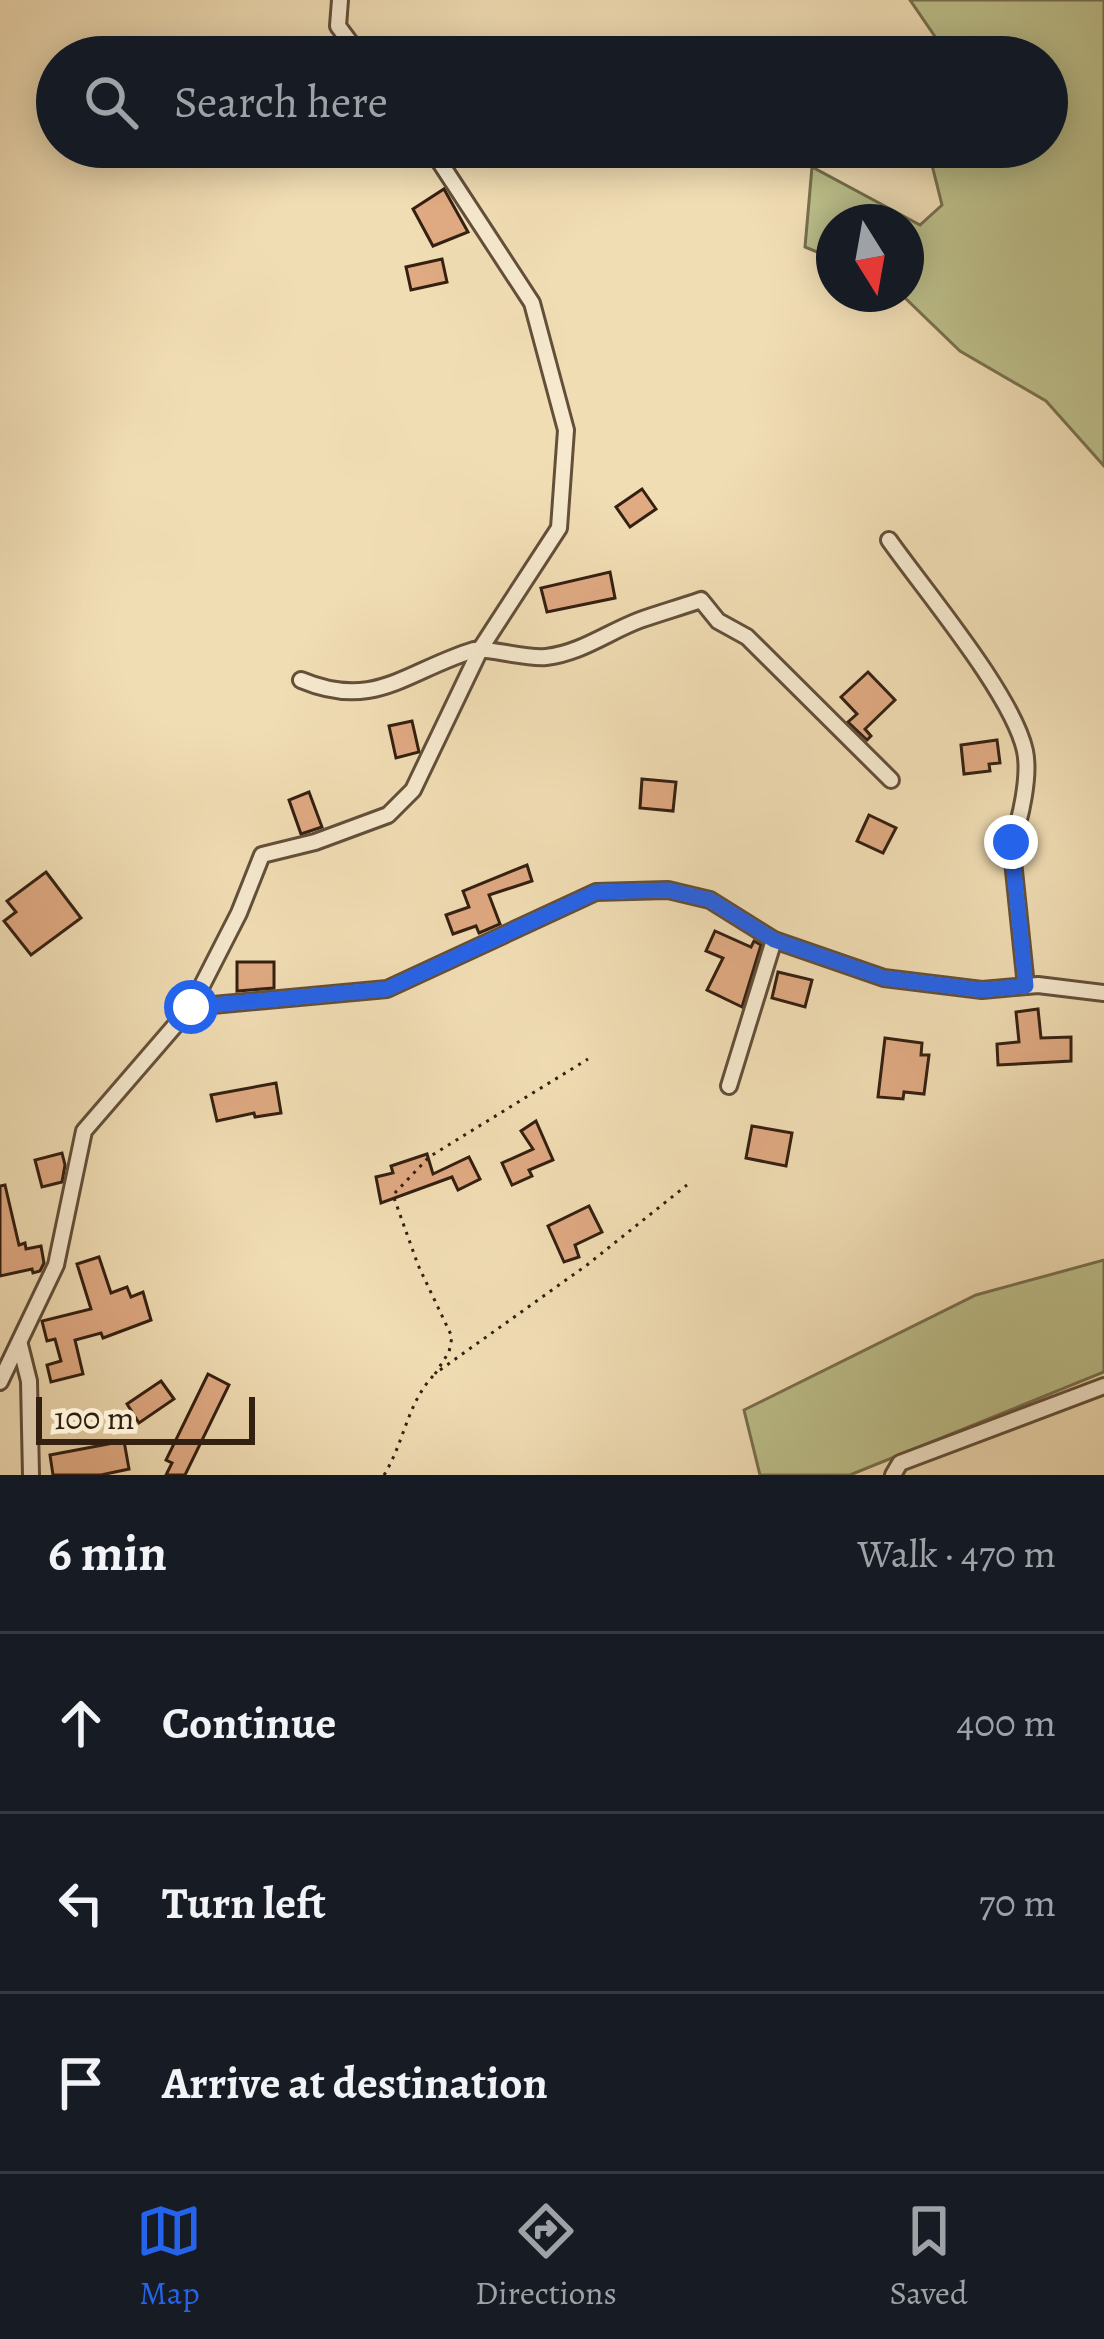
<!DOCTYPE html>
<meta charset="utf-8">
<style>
body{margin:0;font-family:Alegreya,serif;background:#242831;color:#f1f3f6}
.compass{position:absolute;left:816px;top:204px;width:108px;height:108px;border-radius:50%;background:#171b24;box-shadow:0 6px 30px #0003;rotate:169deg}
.scale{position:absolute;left:36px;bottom:30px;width:219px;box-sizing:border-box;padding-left:12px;border:6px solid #342011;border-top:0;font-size:33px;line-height:42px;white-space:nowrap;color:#342011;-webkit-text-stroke:9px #f6e9ce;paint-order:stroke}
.stop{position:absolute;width:36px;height:36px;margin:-27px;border:9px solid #2563eb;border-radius:50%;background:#fff}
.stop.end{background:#2563eb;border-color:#fff;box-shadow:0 3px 12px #0008}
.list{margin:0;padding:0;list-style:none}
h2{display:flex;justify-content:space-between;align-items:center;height:156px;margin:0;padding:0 48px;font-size:51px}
h2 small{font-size:39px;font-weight:400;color:#9ea1a6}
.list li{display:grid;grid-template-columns:78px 1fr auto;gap:36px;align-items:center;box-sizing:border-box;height:180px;padding:0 48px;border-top:3px solid #363941}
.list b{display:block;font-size:45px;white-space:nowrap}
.list em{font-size:39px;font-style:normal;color:#9ea1a6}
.icon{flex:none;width:66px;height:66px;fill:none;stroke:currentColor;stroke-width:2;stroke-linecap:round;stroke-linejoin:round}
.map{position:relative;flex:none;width:1104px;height:1475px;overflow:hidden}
.search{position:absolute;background:#171b24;box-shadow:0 6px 30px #0003;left:36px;right:36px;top:36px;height:132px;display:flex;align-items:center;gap:30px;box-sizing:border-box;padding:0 42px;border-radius:66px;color:#9ea1a6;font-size:45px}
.sheet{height:696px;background:#171b24}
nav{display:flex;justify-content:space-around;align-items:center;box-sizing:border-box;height:168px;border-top:3px solid #363941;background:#171b24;font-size:33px;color:#9ea1a6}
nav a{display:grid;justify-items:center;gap:6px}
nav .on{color:#2563eb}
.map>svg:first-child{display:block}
.green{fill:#bdc08b;stroke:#78704e;stroke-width:3}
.building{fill:#e0aa83;stroke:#342011;stroke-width:3}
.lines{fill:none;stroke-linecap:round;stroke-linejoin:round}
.street-casing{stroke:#634f3a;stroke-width:20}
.path{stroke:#342011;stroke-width:3;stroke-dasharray:3 6;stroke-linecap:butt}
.street{stroke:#f6e9ce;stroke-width:14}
.route{stroke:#2563eb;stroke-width:15}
</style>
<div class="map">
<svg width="1104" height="1475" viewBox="0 0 1104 1475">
<rect width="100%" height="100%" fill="#f1ddb4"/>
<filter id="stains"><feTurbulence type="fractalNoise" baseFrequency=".00167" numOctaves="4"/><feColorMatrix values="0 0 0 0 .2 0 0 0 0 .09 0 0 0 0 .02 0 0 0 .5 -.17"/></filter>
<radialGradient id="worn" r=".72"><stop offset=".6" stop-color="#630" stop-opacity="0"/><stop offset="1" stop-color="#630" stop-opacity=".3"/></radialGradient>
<g class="green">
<polygon points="910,0 1104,0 1104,466 1046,401 960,351 901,294 906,294 906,222 834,222 834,259 805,247 812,167 920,225 942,205 932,165 935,147 1047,147 1047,57 938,57 938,41"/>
<polygon points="1104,1260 1104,1372 850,1475 760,1475 744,1410 976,1295"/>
</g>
<g class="building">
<polygon points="444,189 468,232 433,246 413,209"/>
<polygon points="442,259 447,282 411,290 406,267"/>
<polygon points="642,489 656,509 630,527 616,507"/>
<polygon points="610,572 615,598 547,612 541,588"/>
<polygon points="868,672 895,700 865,729 871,736 867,740 848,722 857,714 841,697"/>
<polygon points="412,721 419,752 396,758 389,726"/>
<polygon points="997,740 1000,763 989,764 990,771 964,774 961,745"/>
<polygon points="642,779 676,782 673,811 640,808"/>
<polygon points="309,792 322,827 301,834 289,800"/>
<polygon points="869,815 896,828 883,853 857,841"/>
<polygon points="527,865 532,881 489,895 500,924 479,933 476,926 453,934 446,915 469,907 463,891"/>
<polygon points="46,872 81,918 31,955 4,921 16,912 7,901"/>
<polygon points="715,931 751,947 754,941 761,945 742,1007 707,990 723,958 706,951"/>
<polygon points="237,962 274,962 274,988 237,991"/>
<polygon points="778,972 812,980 805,1007 772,998"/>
<polygon points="1038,1009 1041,1038 1071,1037 1071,1061 998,1065 997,1044 1019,1042 1016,1012"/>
<polygon points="885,1038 922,1043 921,1055 929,1055 924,1094 904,1092 903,1099 878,1097"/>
<polygon points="276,1083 281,1113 255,1117 254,1113 217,1121 211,1095"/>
<polygon points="536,1121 553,1160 529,1170 532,1176 512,1185 502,1163 533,1149 521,1131"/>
<polygon points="752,1126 792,1133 786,1166 746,1158"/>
<polygon points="62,1153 65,1165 62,1182 42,1187 35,1160"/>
<polygon points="427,1154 433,1174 469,1157 480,1179 458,1190 452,1177 381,1203 376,1177 393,1173 391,1166"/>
<polygon points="5,1185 19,1245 25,1243 26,1249 41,1246 44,1263 40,1271 33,1273 32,1269 0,1276 0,1186"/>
<polygon points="589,1206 602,1232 575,1245 579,1257 564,1262 548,1226"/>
<polygon points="99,1257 111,1293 127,1287 131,1297 143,1292 151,1320 103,1338 101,1333 75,1340 83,1374 51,1382 47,1365 61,1361 55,1339 47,1341 42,1321 91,1309 77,1264"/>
<polygon points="208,1374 229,1385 185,1475 166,1475 172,1463 166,1460"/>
<polygon points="161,1381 174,1399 139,1423 127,1404"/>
<polygon points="124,1441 129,1469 101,1475 53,1475 50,1455"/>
</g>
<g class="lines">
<defs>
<g id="street">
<polyline points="340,0 338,26 361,57"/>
<path d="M889 540C925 591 1013 695 1025 751 1030 775 1021 821 1011 842L1026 986"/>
<path d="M301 680C375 711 406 671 474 650 486 647 525 659 546 657 581 653 608 632 640 620 660 613 681 607 701 600L718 621 747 637 891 780"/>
<polyline points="191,1007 387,989 596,892 668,890 710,900 774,940 884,978 982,990 1038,985 1104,993"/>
<polyline points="729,1086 774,940"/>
<polyline points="20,1345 29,1381 31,1475"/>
<polyline points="0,1382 56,1265 84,1131 191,1007 239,913 262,855 315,842 388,815 413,790 481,648 559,528 566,430 532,303 430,147"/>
<polyline points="893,1475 900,1463 1104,1386"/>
</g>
</defs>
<use href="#street" class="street-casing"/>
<g class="path">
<polyline points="440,1370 587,1265 687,1185"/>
<polyline points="435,1374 449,1352 452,1337 418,1265 393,1195 429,1157 588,1059"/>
<path d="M384 1475C404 1443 407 1404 433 1376"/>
</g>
<use href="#street" class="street"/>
</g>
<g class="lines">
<polyline class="route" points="191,1007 387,989 596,892 668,890 710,900 774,940 884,978 982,990 1026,986 1011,842"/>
</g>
<rect width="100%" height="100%" filter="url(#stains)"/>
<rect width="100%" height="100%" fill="url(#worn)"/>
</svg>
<svg class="compass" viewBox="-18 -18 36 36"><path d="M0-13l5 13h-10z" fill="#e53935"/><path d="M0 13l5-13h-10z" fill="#9ea1a6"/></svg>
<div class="scale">100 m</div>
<div class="stop" style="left:191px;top:1007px"></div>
<div class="stop end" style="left:1011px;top:842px"></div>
<div class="search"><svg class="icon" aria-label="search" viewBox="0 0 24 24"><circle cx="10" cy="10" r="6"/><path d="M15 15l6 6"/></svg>Search here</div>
</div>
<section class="sheet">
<h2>6 min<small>Walk · 470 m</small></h2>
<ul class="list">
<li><svg class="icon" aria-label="ahead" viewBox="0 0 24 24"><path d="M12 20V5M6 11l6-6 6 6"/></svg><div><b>Continue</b></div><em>400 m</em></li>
<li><svg class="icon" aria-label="left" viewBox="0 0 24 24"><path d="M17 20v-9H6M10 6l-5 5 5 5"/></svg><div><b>Turn left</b></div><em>70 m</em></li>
<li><svg class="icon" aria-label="arrive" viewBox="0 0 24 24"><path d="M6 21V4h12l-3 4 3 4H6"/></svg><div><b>Arrive at destination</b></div></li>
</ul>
</section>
<nav>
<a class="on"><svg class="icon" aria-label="map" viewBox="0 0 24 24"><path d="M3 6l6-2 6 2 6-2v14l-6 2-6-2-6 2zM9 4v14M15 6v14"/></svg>Map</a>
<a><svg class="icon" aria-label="directions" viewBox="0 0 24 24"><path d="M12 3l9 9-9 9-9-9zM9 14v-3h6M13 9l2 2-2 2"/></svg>Directions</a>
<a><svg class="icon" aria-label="saved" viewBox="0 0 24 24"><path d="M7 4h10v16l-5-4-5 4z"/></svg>Saved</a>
</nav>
